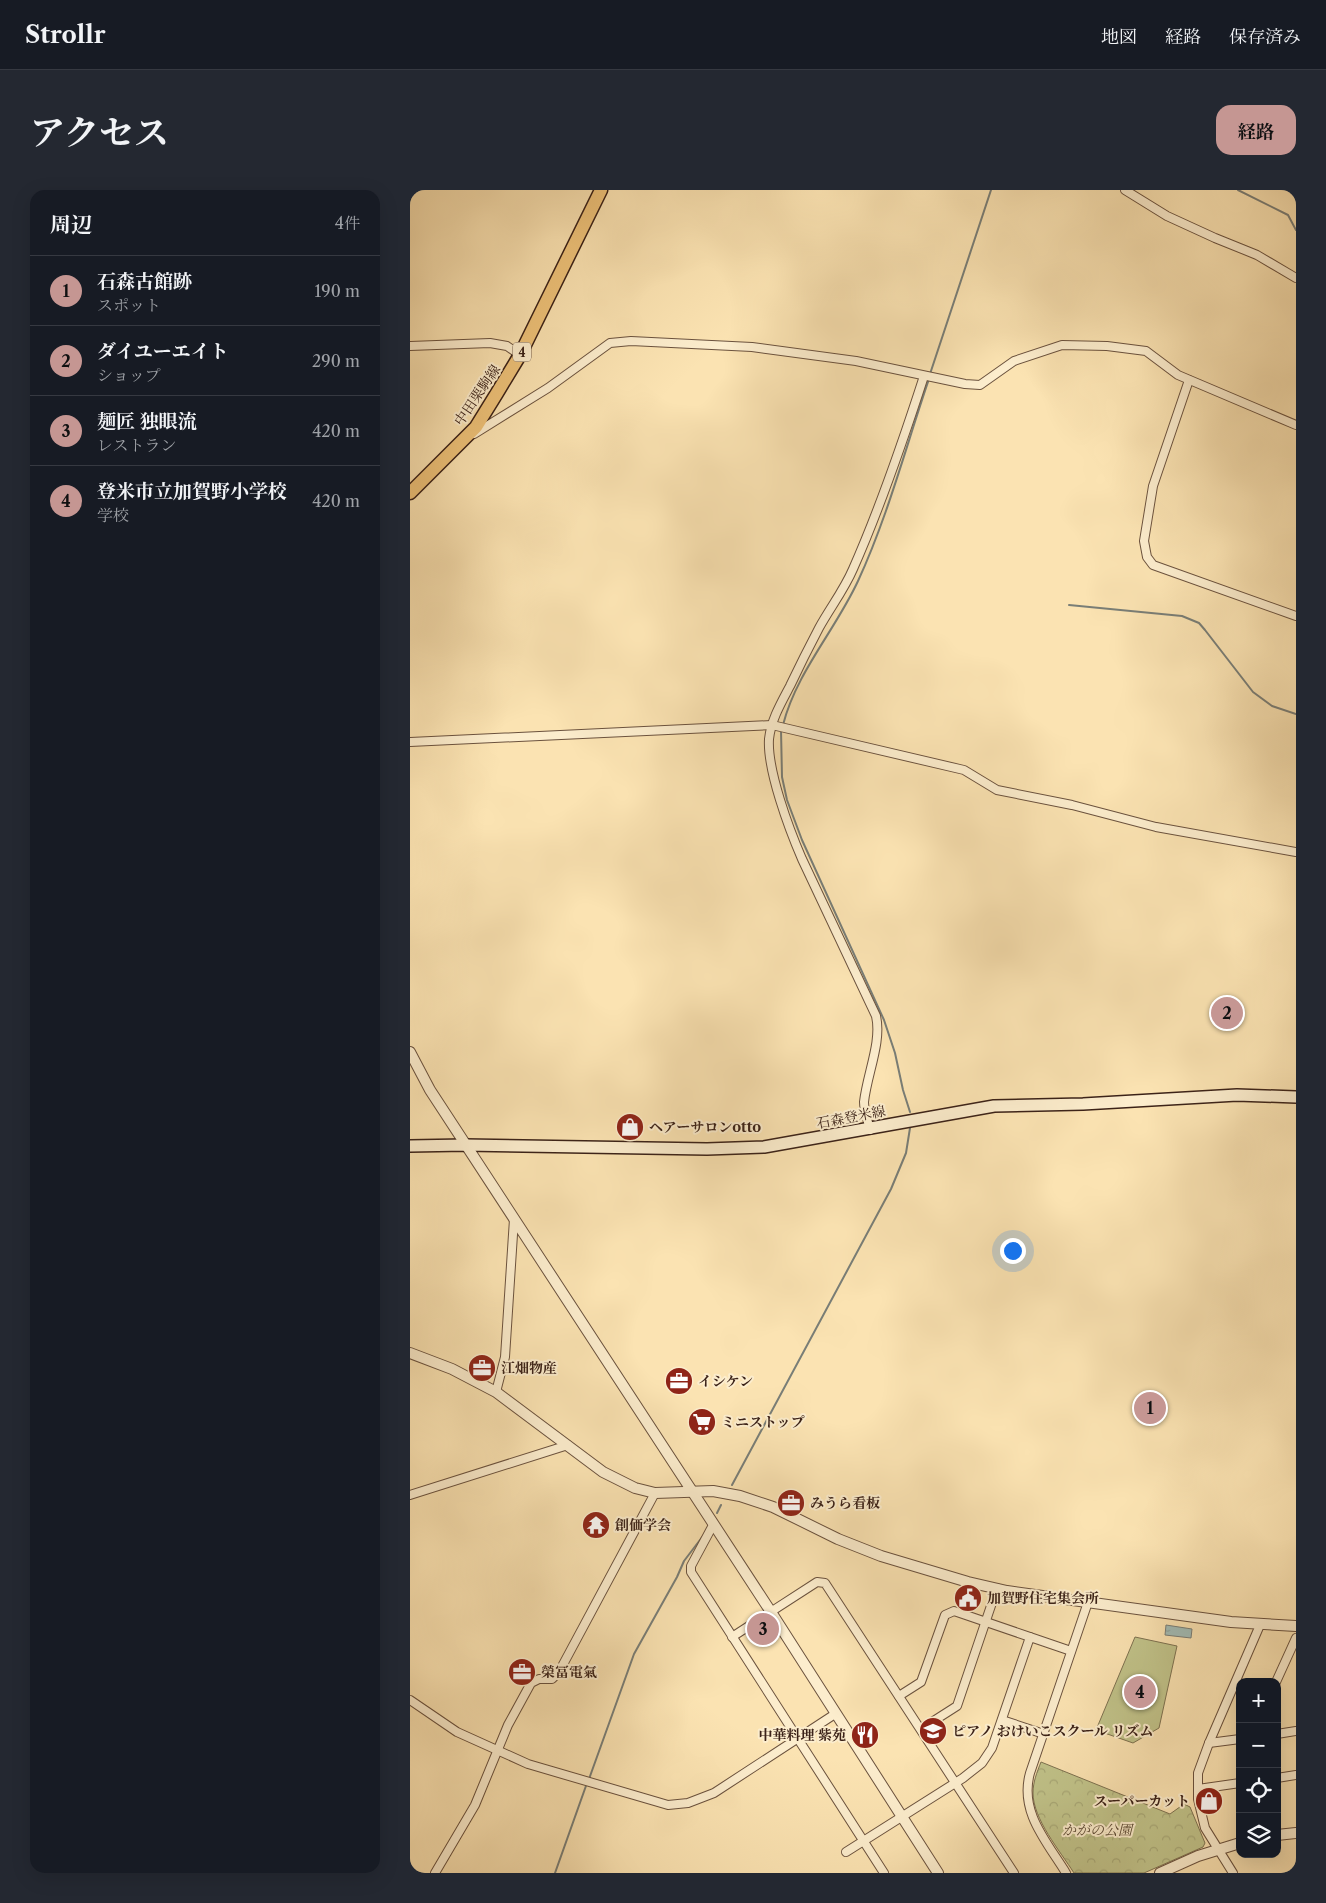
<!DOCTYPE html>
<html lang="ja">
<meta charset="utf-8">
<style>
body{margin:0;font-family:"Libre Caslon Text","Noto Serif JP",serif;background:#242831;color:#f1f3f6}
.controls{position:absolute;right:15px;bottom:15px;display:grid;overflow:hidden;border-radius:10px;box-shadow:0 5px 20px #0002}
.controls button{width:45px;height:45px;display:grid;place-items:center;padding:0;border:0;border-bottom:1px solid #363941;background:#171b24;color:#f1f3f6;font:25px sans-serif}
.you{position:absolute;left:602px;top:1060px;width:18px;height:18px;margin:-12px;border:4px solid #fff;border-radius:50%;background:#1a73e8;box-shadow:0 0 0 8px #1a73e833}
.badge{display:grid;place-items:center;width:32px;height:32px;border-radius:50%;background:#c59692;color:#111;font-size:16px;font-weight:700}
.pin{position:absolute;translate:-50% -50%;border:2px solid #fff;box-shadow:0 1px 5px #0006}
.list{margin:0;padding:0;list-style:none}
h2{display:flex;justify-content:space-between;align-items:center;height:65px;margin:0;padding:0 20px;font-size:21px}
h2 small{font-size:16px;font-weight:400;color:#9ea1a6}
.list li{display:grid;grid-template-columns:32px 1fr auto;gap:15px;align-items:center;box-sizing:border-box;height:70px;padding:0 20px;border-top:1px solid #363941}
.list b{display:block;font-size:19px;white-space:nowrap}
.list p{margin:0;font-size:16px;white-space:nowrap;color:#9ea1a6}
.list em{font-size:16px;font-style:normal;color:#9ea1a6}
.icon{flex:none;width:28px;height:28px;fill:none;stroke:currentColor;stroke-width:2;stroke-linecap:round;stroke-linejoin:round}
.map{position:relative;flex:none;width:886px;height:1683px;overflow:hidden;border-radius:15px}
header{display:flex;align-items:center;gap:30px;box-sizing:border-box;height:70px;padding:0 25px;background:#171b24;border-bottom:1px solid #363941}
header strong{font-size:24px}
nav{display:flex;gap:28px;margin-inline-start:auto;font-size:18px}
.intro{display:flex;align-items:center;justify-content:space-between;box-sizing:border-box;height:120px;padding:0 30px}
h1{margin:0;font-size:35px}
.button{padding:12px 22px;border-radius:15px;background:#c59692;color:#111;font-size:18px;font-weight:700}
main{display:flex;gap:30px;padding:0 30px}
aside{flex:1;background:#171b24;border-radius:15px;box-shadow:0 5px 20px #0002}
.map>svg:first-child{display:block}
.grass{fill:#c1c38a;stroke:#7e7251}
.park{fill:url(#park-crowns);stroke:#7e7251}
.water{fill:url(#water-ripples);stroke:#797e77}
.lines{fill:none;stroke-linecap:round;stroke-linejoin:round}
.stream{stroke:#797e77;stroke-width:2}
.minor-casing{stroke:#6b523e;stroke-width:10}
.tertiary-casing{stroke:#6b523e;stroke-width:12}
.secondary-casing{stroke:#3b2218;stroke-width:14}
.primary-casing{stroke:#3b2218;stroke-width:15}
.minor{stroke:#fcedcd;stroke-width:8}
.tertiary{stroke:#fcedcd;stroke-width:10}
.secondary{stroke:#fcedcd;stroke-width:11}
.primary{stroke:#eec279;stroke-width:12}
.labels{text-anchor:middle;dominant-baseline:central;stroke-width:4;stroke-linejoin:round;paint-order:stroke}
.shield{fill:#fcedcd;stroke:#755f4e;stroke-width:1}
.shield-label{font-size:12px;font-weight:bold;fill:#3b2218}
.street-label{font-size:14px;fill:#3b2218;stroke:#fcedcd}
.poi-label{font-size:14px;font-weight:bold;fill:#3b2218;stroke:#fcedcd;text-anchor:start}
.park-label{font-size:14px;font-style:italic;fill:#5c4a34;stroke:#fcedcd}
</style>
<header>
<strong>Strollr</strong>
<nav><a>地図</a><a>経路</a><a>保存済み</a></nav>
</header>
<div class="intro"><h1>アクセス</h1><a class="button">経路</a></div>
<main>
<aside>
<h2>周辺<small>4件</small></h2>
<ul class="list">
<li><span class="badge">1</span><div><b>石森古館跡</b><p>スポット</p></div><em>190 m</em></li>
<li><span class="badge">2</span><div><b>ダイユーエイト</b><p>ショップ</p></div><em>290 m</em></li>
<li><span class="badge">3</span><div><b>麺匠 独眼流</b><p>レストラン</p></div><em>420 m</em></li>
<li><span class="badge">4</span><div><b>登米市立加賀野小学校</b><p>学校</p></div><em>420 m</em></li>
</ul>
</aside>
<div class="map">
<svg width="886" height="1683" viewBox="0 0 886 1683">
<defs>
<pattern id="park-crowns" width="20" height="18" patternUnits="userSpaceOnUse" patternTransform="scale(1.25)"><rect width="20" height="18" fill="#c1c38a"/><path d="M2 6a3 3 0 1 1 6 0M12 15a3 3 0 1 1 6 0" fill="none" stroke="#a7a776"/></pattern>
<pattern id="water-ripples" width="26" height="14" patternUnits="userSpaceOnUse" patternTransform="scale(1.25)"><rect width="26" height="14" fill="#a2bcb6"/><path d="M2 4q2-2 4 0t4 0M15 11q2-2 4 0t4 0" fill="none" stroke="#8ca19c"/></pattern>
</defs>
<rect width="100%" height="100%" fill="#fbe3b2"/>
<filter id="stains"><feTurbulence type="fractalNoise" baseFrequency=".004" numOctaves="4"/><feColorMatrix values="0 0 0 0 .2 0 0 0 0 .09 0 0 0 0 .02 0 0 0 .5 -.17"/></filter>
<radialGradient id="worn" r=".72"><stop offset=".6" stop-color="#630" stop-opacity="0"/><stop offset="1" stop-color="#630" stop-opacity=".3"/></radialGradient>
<polygon class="grass" points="725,1447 767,1456 749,1538 723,1553 686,1540"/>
<path class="park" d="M631 1572 760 1624 774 1614 780 1617 795 1653 793 1657 734 1683H664C650 1661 623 1629 623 1603 623 1592 627 1582 631 1572Z"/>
<polygon class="water" points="756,1435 782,1439 781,1448 755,1445"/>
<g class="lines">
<g class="stream">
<polyline points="828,0 878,25 886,40"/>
<polyline points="520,184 581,0"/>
<polyline points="659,415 772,426 789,433 795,440 843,502 862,516 886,524"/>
<path d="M373 535C386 483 426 439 448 391 478 326 496 256 519 189"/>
<polyline points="371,540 372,587 377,610 392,650 474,830 485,863 493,900 500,922"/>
<polyline points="322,1295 481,999 496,963 500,938"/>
<polyline points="307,1323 311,1315"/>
<polyline points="179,1589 224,1464 267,1387 274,1371 293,1346"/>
<polyline points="145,1683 177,1593"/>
</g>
<defs>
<g id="minor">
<polyline points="715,0 757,26 805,48 847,65 886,88"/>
<polyline points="0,156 80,153 97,156 110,165"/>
<polyline points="779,190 743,296 734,351 737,367 743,375 886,426"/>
<polyline points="64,244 138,198 200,153 221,151 342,157 446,171 555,194 570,195 604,171 652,155 697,156 736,161 768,185 886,235"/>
<polyline points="0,552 362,535 554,580 587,600 662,615 746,637 886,662"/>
<path d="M460 940C458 931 454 921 454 912 457 884 472 852 466 826L392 669C379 639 357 580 359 549 361 530 371 513 380 496 389 477 399 457 409 438 420 418 434 400 443 379 471 316 493 251 514 186"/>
<polyline points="86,1202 95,1167 104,1029"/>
<polyline points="0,1305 158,1255"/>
<polyline points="303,1335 281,1376 281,1382 474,1683"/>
<polyline points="322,1447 407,1392 415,1393 604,1683"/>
<polyline points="866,1492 886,1448"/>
<polyline points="489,1506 511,1492 535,1425 544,1421 620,1447"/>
<polyline points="0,1510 47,1542 118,1574 258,1615 278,1613 304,1603 425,1524"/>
<polyline points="592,1530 634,1544"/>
<polyline points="511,1539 547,1516 587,1398"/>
<polyline points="867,1544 886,1541"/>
<polyline points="799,1553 830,1549"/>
<polyline points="867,1588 886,1585"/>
<polyline points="788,1599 830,1593"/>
<polyline points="436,1662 553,1588 572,1573 582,1558 620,1447 661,1461"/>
<polyline points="25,1683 65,1615 98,1535 121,1493 129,1489 142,1489 149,1482 245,1303"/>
<path d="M656 1683C637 1652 609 1622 620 1583L678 1412"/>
<polyline points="823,1683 795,1638 788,1609 788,1583 799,1553 850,1435"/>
</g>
<g id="tertiary">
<polyline points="0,862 20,900 361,1422 528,1683"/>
<polyline points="0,1163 42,1179 86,1202 193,1282 225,1298 245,1303 303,1301 330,1306 363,1317 428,1349 471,1366 558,1392 597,1401 821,1432 886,1436"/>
<polyline points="867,1645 886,1643"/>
<polyline points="750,1683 788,1666 830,1653"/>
</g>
<polyline id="secondary" points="0,956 55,955 297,959 354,957 584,916 673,914 827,905 886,907"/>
<polyline id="primary" points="0,303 66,237 87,203 110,165 191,0"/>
</defs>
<use href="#minor" class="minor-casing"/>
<use href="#tertiary" class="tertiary-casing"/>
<use href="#secondary" class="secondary-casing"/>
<use href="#primary" class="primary-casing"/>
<use href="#minor" class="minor"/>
<use href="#tertiary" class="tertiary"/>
<use href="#secondary" class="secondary"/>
<use href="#primary" class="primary"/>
</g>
<defs>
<symbol id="shop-disc" viewBox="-11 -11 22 22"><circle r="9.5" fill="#8f2418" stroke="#fcedcd"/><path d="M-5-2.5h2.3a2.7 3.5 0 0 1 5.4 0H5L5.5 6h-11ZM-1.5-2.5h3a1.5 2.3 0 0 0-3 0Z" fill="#fff"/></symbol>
<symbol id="office-disc" viewBox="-11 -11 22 22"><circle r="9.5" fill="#8f2418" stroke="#fcedcd"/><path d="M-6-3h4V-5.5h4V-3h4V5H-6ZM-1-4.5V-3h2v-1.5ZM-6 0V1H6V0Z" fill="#fff"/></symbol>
<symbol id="supermarket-disc" viewBox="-11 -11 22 22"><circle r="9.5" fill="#8f2418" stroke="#fcedcd"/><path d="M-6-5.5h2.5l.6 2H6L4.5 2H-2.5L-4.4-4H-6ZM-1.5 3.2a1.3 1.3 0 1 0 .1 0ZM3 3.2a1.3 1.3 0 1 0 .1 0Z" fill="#fff"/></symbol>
<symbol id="temple-disc" viewBox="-11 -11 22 22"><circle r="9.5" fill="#8f2418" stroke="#fcedcd"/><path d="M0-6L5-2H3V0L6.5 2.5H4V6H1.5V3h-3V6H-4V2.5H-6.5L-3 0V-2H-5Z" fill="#fff"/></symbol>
<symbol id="civic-disc" viewBox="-11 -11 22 22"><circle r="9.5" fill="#8f2418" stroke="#fcedcd"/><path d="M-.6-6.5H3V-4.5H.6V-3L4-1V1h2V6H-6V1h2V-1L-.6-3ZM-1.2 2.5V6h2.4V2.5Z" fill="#fff"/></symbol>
<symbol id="school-disc" viewBox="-11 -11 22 22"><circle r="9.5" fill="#8f2418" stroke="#fcedcd"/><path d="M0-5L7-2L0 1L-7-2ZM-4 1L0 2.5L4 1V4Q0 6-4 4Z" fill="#fff"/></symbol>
<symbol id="restaurant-disc" viewBox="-11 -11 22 22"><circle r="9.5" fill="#8f2418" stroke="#fcedcd"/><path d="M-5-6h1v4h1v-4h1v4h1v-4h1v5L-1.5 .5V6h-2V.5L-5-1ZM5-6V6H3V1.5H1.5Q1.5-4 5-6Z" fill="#fff"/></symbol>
</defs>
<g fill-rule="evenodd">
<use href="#shop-disc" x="204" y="921" width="32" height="32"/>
<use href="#office-disc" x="56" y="1162" width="32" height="32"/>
<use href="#office-disc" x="253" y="1175" width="32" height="32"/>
<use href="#supermarket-disc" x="276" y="1216" width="32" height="32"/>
<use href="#office-disc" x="365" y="1297" width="32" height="32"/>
<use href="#temple-disc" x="170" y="1319" width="32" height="32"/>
<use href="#civic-disc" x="542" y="1392" width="32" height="32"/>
<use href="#office-disc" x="96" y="1466" width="32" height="32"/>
<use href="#school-disc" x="507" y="1525" width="32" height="32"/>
<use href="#restaurant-disc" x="439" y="1529" width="32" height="32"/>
<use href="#shop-disc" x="783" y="1595" width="32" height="32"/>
</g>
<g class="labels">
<rect class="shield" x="103" y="152.5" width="18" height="19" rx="4"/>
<g class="shield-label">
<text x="112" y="162">4</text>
</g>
<g class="street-label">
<text transform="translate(67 205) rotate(-56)">中田栗駒線</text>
<text transform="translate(441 927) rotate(-11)">石森登米線</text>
</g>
<g class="poi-label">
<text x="239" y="937">ヘアーサロンotto</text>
<text x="91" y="1178">江畑物産</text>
<text x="288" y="1191">イシケン</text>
<text x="311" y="1232">ミニストップ</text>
<text x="400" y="1313">みうら看板</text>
<text x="205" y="1335">創価学会</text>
<text x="577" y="1408">加賀野住宅集会所</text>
<text x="131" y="1482">榮冨電氣</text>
<text x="542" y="1541">ピアノ おけいこスクール リズム</text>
<text x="436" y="1545" text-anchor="end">中華料理 紫苑</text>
<text x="780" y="1611" text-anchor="end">スーパーカット</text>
</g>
<g class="park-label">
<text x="687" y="1640">かがの公園</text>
</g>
</g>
<rect width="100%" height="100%" filter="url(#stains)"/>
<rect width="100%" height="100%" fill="url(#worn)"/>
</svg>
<div class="controls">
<button>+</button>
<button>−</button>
<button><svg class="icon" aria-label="locate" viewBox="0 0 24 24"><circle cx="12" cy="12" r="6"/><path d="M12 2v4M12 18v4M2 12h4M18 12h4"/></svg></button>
<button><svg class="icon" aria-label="layers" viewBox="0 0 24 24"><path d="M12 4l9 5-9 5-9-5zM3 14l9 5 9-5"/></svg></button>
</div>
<div class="you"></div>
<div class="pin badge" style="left:740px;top:1218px">1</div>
<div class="pin badge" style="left:817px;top:823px">2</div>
<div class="pin badge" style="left:353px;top:1439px">3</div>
<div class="pin badge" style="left:730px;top:1502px">4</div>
</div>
</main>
